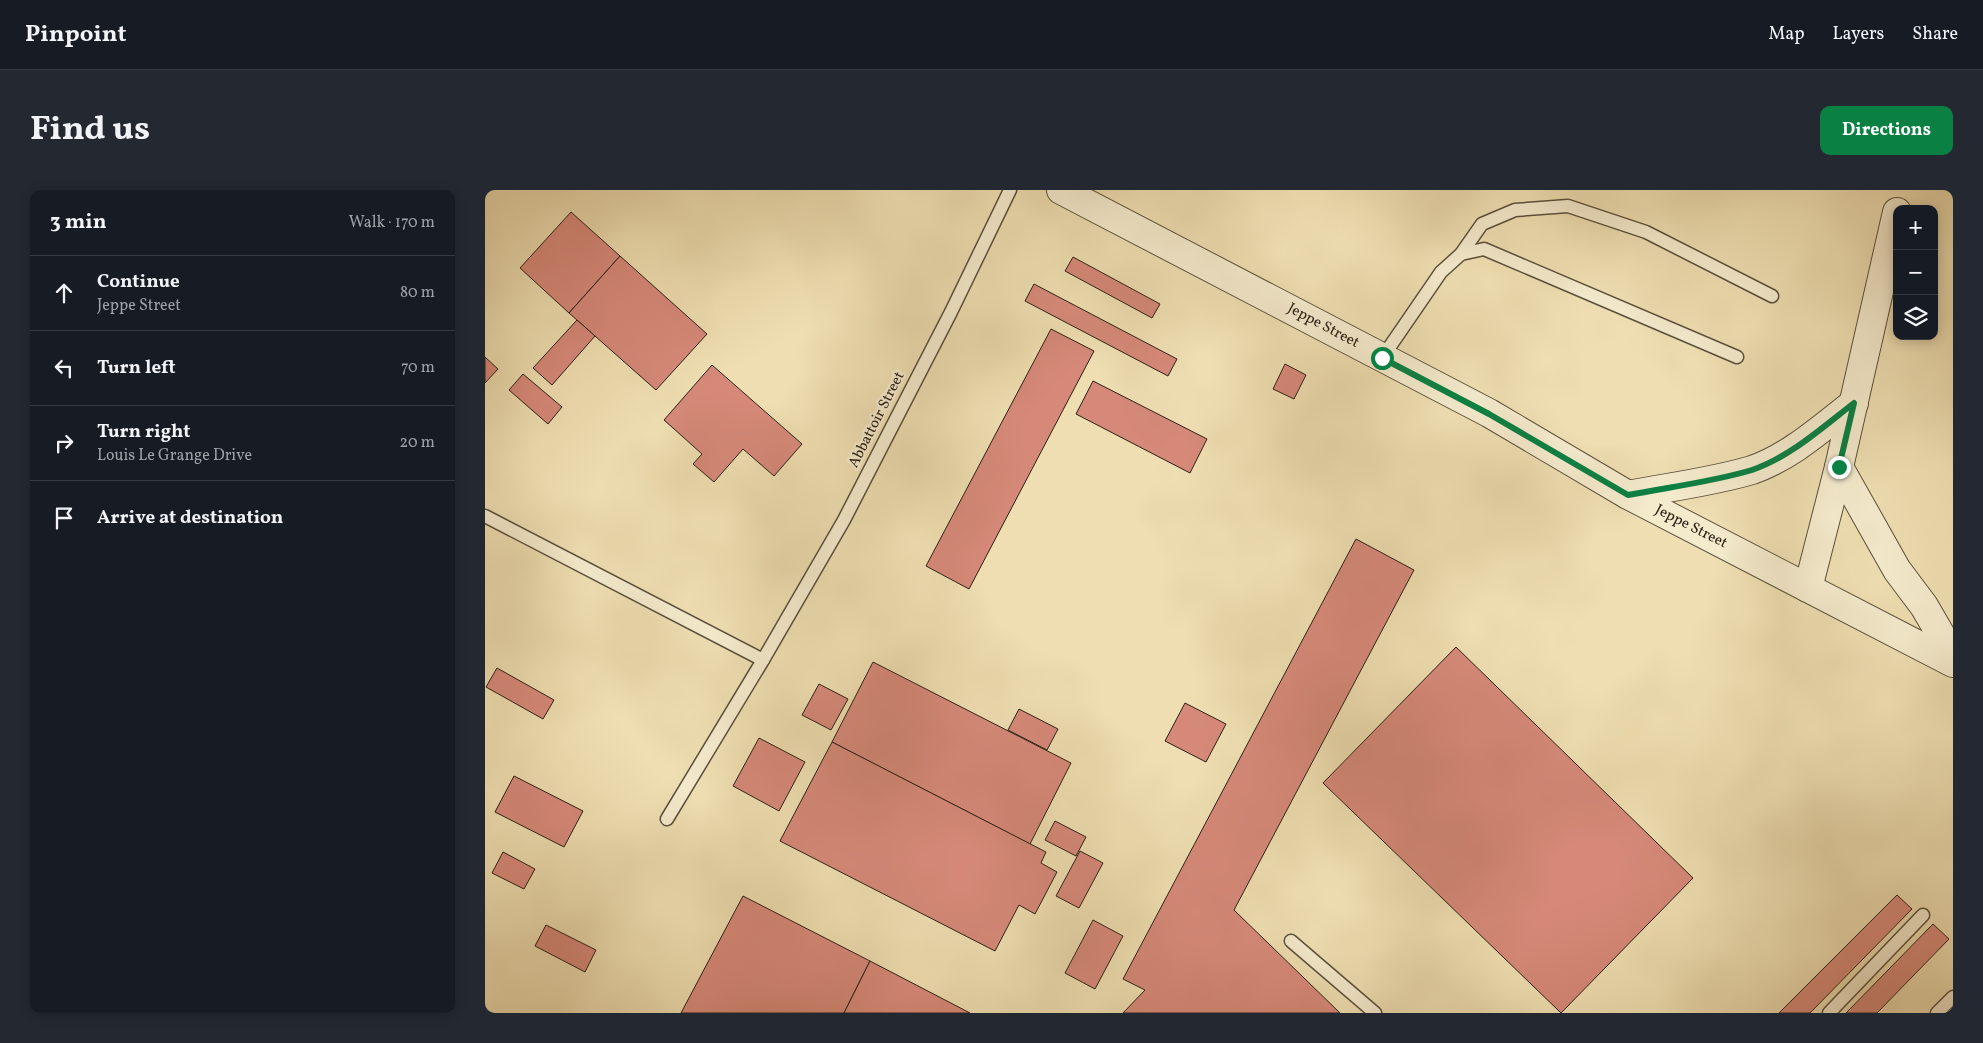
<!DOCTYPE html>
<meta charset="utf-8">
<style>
body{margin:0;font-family:Vollkorn,serif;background:#242831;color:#f1f3f6}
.controls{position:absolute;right:15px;top:15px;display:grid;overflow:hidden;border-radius:10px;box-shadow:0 2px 12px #0003}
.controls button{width:45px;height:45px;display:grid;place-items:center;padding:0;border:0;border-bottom:1px solid #363941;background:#171b24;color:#f1f3f6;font:25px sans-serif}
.stop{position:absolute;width:15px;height:15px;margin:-11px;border:4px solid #0b8043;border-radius:50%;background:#fff}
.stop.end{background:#0b8043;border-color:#fff;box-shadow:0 1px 5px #0008}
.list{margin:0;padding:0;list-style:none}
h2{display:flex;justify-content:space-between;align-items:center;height:65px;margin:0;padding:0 20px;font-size:21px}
h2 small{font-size:16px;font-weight:400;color:#9ea1a6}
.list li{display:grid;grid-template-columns:32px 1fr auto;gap:15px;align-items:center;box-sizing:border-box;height:75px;padding:0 20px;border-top:1px solid #363941}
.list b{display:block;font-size:19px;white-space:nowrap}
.list p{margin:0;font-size:16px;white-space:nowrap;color:#9ea1a6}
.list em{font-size:16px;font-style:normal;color:#9ea1a6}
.icon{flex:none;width:28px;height:28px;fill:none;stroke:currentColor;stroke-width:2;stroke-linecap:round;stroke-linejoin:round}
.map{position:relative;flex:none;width:1468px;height:823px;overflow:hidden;border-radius:10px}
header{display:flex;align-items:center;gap:30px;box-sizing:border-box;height:70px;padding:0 25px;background:#171b24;border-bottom:1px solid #363941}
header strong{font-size:24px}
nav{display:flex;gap:28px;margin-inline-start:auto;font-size:18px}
.intro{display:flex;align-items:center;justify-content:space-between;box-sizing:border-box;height:120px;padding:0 30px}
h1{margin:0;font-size:35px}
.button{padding:12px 22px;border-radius:10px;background:#0b8043;color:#fff;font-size:18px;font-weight:700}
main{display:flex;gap:30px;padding:0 30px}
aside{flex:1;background:#171b24;border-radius:10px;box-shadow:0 2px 12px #0003}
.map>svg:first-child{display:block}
.building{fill:#d68979;stroke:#2a2015}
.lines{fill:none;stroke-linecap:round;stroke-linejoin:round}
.service-casing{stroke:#5b503c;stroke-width:15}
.tertiary-casing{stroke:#5b503c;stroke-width:30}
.service{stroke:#f4eacc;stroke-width:12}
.tertiary{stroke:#f4eacc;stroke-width:28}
.route{stroke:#0b8043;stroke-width:6}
.labels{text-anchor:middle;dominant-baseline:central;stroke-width:5;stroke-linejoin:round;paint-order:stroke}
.street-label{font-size:15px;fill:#2a2015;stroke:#f4eacc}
</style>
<header>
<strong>Pinpoint</strong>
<nav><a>Map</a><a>Layers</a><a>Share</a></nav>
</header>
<div class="intro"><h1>Find us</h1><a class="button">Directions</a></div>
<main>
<aside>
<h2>3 min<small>Walk · 170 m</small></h2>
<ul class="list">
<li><svg class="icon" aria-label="ahead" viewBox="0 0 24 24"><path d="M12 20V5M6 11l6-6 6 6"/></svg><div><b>Continue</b><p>Jeppe Street</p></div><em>80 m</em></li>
<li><svg class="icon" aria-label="left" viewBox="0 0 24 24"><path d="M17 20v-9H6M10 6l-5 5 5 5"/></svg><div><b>Turn left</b></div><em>70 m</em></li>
<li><svg class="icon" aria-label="right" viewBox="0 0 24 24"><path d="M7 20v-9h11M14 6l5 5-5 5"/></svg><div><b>Turn right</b><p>Louis Le Grange Drive</p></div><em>20 m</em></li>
<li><svg class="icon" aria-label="arrive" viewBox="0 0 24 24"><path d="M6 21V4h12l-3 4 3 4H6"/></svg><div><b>Arrive at destination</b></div></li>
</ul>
</aside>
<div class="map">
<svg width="1468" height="823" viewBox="0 0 1468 823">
<rect width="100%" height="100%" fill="#eedeb1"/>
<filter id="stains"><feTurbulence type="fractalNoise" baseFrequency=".004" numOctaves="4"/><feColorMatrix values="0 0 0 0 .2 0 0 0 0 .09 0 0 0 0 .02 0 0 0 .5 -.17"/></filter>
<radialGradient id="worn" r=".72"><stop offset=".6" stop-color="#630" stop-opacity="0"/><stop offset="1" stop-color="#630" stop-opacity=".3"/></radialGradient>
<g class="building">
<polygon points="86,22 135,66 84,123 35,78"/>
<polygon points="135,66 222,144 171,200 84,123"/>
<polygon points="588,67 675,114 667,128 580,81"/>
<polygon points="549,94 692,169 683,186 540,111"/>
<polygon points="92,130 110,146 67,195 48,178"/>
<polygon points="566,139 609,161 484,399 441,376"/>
<polygon points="0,167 13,179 0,193"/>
<polygon points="800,174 821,185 809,209 788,199"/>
<polygon points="227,175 317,254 289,286 258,259 229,292 208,274 217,264 179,230"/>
<polygon points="38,184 77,217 63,234 24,200"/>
<polygon points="608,191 722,249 705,283 591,224"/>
<polygon points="871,349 929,380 749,720 855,823 638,823 660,800 638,789"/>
<polygon points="971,457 1208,688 1076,823 838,593"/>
<polygon points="388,472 586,573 545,654 347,552"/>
<polygon points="12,478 69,510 58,529 1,497"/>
<polygon points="334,494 363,509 346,540 317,525"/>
<polygon points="700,513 741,534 721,572 680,551"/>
<polygon points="534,519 573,539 562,560 523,540"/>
<polygon points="274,548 320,572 294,621 248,596"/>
<polygon points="347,552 561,662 556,673 572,682 550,724 534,715 510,761 295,651"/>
<polygon points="29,586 98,621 79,657 10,622"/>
<polygon points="570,631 601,647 591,666 560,650"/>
<polygon points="595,661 618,673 594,718 571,706"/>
<polygon points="18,662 50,679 39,699 7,683"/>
<polygon points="1412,705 1427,719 1325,823 1294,823"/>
<polygon points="258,706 385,771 359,823 196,823"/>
<polygon points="608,730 638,746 610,799 580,783"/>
<polygon points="1448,734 1464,749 1392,823 1361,823"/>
<polygon points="61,735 111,760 100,782 50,756"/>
<polygon points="385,771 485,823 359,823"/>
</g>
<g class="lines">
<defs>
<g id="service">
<polyline points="976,64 997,34 1030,20 1083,16 1161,42 1287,106"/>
<polyline points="897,168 956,82 976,64 999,59 1252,167"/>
<polyline points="0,326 278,470 359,330 466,122 525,0"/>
<polyline points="182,629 278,470"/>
<polyline points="806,751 890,823"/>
<polyline points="1344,823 1438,725"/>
<polyline points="1452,823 1468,807"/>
</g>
<g id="tertiary">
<polyline points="576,0 1004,223 1143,305 1468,473"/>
<polyline points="1354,277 1412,380 1439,416 1468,466"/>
<path d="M1143 305C1184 297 1227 292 1267 280 1305 267 1338 237 1369 213"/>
<polyline points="1323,398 1354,277 1412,22"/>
</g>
</defs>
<use href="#service" class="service-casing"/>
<use href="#tertiary" class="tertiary-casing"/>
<use href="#service" class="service"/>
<use href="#tertiary" class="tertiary"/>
</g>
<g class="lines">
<path class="route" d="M897 168 1004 224 1143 305C1184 297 1227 292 1267 280 1305 267 1338 237 1369 213L1354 277"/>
</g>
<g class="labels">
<g class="street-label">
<text transform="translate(838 136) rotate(28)">Jeppe Street</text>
<text transform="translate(392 230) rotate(-63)">Abbattoir Street</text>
<text transform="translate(1206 337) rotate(27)">Jeppe Street</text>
</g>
</g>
<rect width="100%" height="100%" filter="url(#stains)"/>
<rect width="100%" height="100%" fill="url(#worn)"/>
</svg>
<div class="controls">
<button>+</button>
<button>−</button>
<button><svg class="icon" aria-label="layers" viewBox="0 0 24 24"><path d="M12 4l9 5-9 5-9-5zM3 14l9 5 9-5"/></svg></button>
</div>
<div class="stop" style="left:897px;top:168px"></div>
<div class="stop end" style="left:1354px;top:277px"></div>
</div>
</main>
